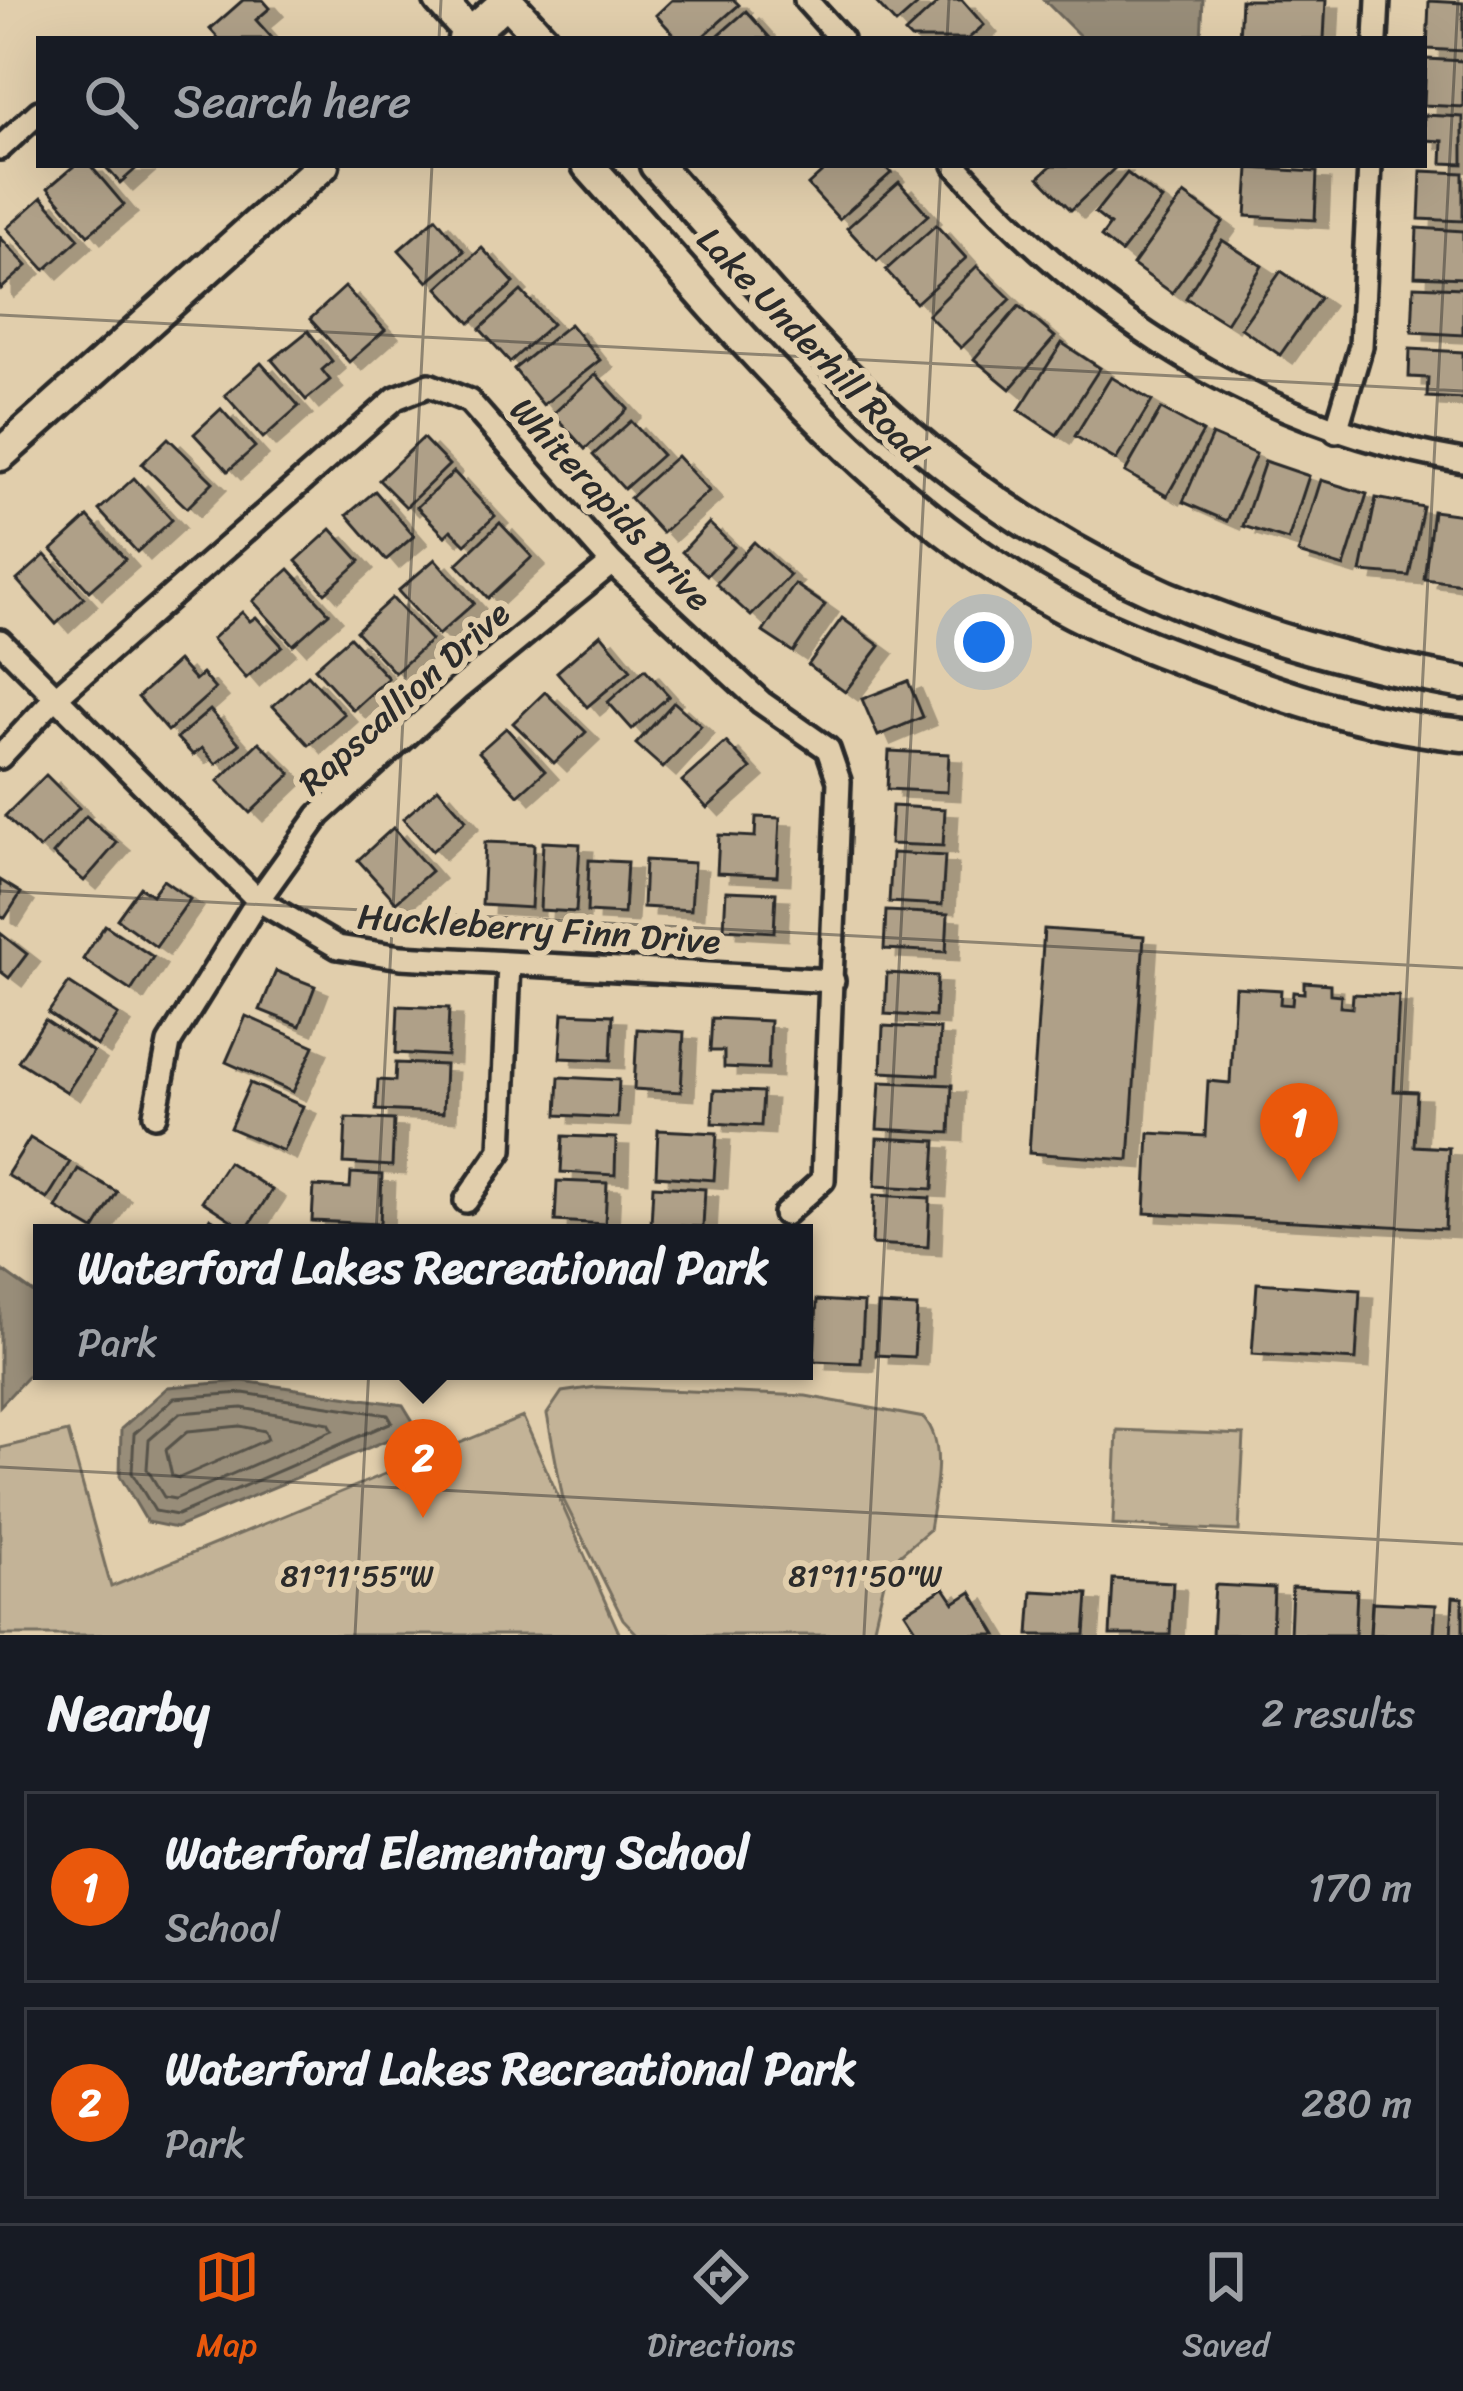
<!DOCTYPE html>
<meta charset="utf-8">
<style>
body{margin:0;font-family:Sriracha,sans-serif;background:#20242c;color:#f1f3f6}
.you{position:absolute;left:984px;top:642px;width:42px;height:42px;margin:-30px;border:9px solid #fff;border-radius:50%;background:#1a73e8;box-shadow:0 0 0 18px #1a73e833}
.badge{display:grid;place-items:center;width:78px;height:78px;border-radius:50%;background:#ea580c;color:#fff;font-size:39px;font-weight:700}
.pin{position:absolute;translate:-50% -99px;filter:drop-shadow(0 3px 6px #0008)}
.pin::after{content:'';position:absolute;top:63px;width:42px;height:36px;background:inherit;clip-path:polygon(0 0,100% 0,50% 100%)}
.popup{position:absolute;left:33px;top:1224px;width:780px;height:156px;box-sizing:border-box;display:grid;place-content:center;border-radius:0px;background:#171b24;filter:drop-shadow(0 3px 9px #0005);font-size:39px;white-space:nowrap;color:#9ea1a6}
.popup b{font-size:45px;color:#f1f3f6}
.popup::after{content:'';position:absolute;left:50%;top:100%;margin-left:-24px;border:24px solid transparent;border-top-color:#171b24}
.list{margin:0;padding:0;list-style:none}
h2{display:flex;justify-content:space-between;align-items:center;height:156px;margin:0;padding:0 48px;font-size:51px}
h2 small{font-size:39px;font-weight:400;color:#9ea1a6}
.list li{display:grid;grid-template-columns:78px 1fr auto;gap:36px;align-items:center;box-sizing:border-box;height:192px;margin:0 24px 24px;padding:0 24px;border:3px solid #363941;border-radius:0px}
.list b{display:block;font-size:45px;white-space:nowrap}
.list p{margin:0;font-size:39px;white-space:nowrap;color:#9ea1a6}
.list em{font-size:39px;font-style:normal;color:#9ea1a6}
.icon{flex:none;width:66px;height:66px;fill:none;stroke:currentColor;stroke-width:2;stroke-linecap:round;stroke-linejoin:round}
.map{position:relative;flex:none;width:1463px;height:1635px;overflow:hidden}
.search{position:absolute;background:#171b24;box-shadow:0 12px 48px #0002;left:36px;right:36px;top:36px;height:132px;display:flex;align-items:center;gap:30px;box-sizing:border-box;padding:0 42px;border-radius:0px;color:#9ea1a6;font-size:45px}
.sheet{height:588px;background:#171b24}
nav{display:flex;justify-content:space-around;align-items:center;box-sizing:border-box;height:168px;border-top:3px solid #363941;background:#171b24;font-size:33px;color:#9ea1a6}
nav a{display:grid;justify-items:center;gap:6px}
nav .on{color:#ea580c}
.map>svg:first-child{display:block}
.green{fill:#c3b397;stroke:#776f61;stroke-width:3}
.water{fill:#988d79;stroke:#6c665a;stroke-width:3}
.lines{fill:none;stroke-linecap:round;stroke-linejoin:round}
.shore{stroke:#57524a;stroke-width:3}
.building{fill:#afa088;stroke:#2b2b2b;stroke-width:3;filter:url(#shadow)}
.street-casing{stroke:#2b2b2b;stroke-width:30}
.secondary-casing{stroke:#2b2b2b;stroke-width:39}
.street{stroke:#e1ceac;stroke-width:21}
.secondary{stroke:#e1ceac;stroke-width:30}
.ticks{fill:none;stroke:#2b2b2b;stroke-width:3;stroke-opacity:0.45}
.labels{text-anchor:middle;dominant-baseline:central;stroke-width:12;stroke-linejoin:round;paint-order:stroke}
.street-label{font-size:36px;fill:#2b2b2b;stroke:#e1ceac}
.ticks-label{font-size:30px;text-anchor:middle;fill:#2b2b2b;stroke:#e1ceac;stroke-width:12;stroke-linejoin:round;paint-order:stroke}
</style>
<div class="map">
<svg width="1463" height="1635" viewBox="0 0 1463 1635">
<defs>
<filter id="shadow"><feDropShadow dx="13" dy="8" stdDeviation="0" flood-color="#0004"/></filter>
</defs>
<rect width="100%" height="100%" fill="#e1ceac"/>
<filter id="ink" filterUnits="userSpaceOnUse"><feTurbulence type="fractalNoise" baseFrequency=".00833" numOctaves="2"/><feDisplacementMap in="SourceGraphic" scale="24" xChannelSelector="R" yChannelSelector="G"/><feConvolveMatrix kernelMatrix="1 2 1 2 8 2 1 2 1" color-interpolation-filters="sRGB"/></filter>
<g filter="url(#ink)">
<g class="green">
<path d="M596 1387 806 1396 924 1418C948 1445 934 1496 929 1530L888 1565 872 1635H638L623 1619 563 1499 547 1414 562 1392Z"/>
<polygon points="523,1417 620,1635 0,1635 0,1448 68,1432 111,1587"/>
<polygon points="1117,1430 1244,1435 1239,1531 1113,1525"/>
</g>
<g class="water">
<polygon points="1044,0 1203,0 1201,39 1083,39"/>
<polygon points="0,1269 42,1299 42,1361 0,1406"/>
<polygon points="243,1381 403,1405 414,1423 397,1436 176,1528 147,1522 120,1476 121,1429 168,1387"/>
</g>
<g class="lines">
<g class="shore">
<polygon points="243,1393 388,1415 392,1422 177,1515 155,1511 132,1473 134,1434 174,1398"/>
<polygon points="242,1408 329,1423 333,1430 175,1499 164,1497 147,1469 149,1440 180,1413"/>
<polygon points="240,1426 265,1431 268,1439 179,1478 172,1476 166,1450 188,1431"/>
</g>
</g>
<g class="building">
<polygon points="243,0 263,0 270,8 256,20 273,39 219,39 210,29"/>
<polygon points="672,0 734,0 739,5 700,39 678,39 656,15"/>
<polygon points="874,0 923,0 896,24"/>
<polygon points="941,0 962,0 984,25 968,39 911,39 905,33"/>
<polygon points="1241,0 1326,0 1324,39 1239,39"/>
<polygon points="1429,1 1463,3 1463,51 1427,49"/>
<polygon points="746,11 771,39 714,39"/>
<polygon points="1426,59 1463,61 1463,107 1424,105"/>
<polygon points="1424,115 1463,117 1463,164 1442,163 1443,141 1424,140"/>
<polygon points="75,165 90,165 124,205 88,235 48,188"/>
<polygon points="104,165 140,165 120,183"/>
<polygon points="830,165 884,165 891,173 839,219 808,185"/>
<polygon points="1052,165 1118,165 1071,210 1039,177"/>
<polygon points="1249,168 1317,172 1315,220 1246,216"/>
<polygon points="1421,171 1463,173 1463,221 1419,219"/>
<polygon points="1127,173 1162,200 1121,253 1101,237 1110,225 1095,213"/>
<polygon points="899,182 928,215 877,261 847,228"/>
<polygon points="1184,194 1223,222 1172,293 1133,265"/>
<polygon points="42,197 79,239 45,270 7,228"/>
<polygon points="436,218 464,251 428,282 399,250"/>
<polygon points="936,225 966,258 916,303 886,270"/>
<polygon points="1417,228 1463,231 1463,278 1415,276"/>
<polygon points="0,237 27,266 1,289 0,287"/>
<polygon points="1222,240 1262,266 1226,323 1186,298"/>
<polygon points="482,248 514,283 470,323 438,288"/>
<polygon points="977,266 1011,299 961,348 928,315"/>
<polygon points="1281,271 1320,298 1280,355 1241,328"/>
<polygon points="1414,286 1463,288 1463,335 1412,332"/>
<polygon points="345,287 385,330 349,362 310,319"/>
<polygon points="521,291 552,324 510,362 480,329"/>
<polygon points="1019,306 1055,337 1010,389 974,359"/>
<polygon points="570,324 600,360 543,405 514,369"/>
<polygon points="308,331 332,361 322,370 330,380 306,400 272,360"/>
<polygon points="1062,343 1100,368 1057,435 1019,410"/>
<polygon points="1410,349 1463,352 1463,399 1427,397 1428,378 1409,377"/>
<polygon points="261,363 299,406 263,438 225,395"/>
<polygon points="596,374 628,409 585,449 553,414"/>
<polygon points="1111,377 1152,401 1116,460 1075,436"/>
<polygon points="221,409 255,447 228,471 194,434"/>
<polygon points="1161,409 1203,432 1167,496 1125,472"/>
<polygon points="631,421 662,455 624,489 593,455"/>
<polygon points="1212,435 1256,454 1227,521 1183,502"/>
<polygon points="168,438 213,482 187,508 142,464"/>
<polygon points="423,438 449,465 406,507 379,480"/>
<polygon points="677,456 709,491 662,533 630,498"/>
<polygon points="1265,461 1309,476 1288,540 1243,526"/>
<polygon points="454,472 495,516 465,544 451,530 445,536 417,507"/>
<polygon points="134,478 172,520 137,552 99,510"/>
<polygon points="1321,480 1367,494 1344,567 1298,553"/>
<polygon points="375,491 414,536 386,560 347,515"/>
<polygon points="1376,498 1423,507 1409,576 1361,572"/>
<polygon points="1433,511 1463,515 1463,584 1424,579"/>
<polygon points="88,517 125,559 89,591 52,550"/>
<polygon points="500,523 532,557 488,598 457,564"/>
<polygon points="709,523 734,547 707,575 682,552"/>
<polygon points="331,529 360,561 325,593 296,561"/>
<polygon points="754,542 790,575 751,616 716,584"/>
<polygon points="45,555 84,598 56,624 17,580"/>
<polygon points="435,559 474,603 438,635 398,591"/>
<polygon points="289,569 329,613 293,645 253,601"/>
<polygon points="795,584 825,605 793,652 763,632"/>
<polygon points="392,598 431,640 395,673 356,631"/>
<polygon points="242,612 250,621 256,617 282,646 246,678 212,639"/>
<polygon points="842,618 880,646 845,692 808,665"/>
<polygon points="601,634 631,670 587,707 557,672"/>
<polygon points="350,637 388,678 353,710 315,668"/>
<polygon points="178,661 195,680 202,674 215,689 168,731 138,697"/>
<polygon points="645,669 669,696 632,729 608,702"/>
<polygon points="308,675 344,714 309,745 273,706"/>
<polygon points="908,681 923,717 878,736 862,699"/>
<polygon points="545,692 586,732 554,763 513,723"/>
<polygon points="674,702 701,726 663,768 636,744"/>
<polygon points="210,710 240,744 216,764 202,748 193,755 177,738"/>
<polygon points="506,728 545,771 518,795 479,752"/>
<polygon points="259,742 291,774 250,813 218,781"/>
<polygon points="726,742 751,769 707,808 682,781"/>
<polygon points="889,751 949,754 947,792 887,789"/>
<polygon points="46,775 79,808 39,849 5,816"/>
<polygon points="438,788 466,820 432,851 403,819"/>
<polygon points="892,806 945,809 943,846 890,844"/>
<polygon points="86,816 117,843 84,881 53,854"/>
<polygon points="756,817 780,818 777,876 717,873 719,835 755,837"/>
<polygon points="393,828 431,871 396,902 358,860"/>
<polygon points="485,842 534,844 531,908 482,905"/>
<polygon points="543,842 580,844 576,912 540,910"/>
<polygon points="892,853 945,856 942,905 889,902"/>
<polygon points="589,860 627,862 624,914 587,912"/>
<polygon points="645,860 694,863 691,910 643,907"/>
<polygon points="0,880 21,893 5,918 0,915"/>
<polygon points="163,880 190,899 156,947 117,919 140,887 152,895"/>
<polygon points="726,891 776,893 774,932 724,929"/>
<polygon points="886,911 948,914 946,952 884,949"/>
<polygon points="105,925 153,957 131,991 83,959"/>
<polygon points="1044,929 1144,936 1129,1160 1029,1153"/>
<polygon points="0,933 27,954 9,978 0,971"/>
<polygon points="276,971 315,986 300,1026 260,1010"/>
<polygon points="887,973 937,976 935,1017 885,1014"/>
<polygon points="1304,982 1330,984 1330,994 1341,995 1340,1007 1352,1008 1353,994 1399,996 1394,1091 1417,1092 1414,1146 1449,1148 1445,1229 1145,1213 1149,1133 1205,1136 1208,1081 1230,1083 1235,987 1281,990 1280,1004 1292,1005 1293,992 1304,993"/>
<polygon points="69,983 118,1015 97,1046 48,1013"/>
<polygon points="398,1006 449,1008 447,1056 396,1053"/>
<polygon points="563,1013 613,1015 611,1060 560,1058"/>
<polygon points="246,1016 314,1046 293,1092 226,1062"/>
<polygon points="712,1018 770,1021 768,1069 724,1067 724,1051 710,1051"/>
<polygon points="45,1020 93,1052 67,1092 18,1061"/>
<polygon points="883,1026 940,1029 938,1075 881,1072"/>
<polygon points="637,1029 684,1032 681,1092 634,1089"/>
<polygon points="396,1063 445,1065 443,1113 376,1110 378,1080 395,1081"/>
<polygon points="559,1077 619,1080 617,1118 557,1115"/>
<polygon points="880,1082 952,1085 950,1133 877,1129"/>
<polygon points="250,1083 303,1106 283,1151 230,1128"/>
<polygon points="714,1090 763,1092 761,1126 712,1123"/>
<polygon points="346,1118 394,1120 392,1166 344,1163"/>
<polygon points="658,1130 717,1133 714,1180 656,1176"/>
<polygon points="563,1136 616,1138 615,1175 561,1172"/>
<polygon points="30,1138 70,1162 47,1199 7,1175"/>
<polygon points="877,1138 936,1141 933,1189 875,1186"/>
<polygon points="228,1162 272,1190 246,1230 202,1201"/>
<polygon points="78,1169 117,1192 94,1230 56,1208"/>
<polygon points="351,1173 382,1175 380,1224 312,1221 314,1186 350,1188"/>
<polygon points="557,1181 607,1183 605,1224 555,1221"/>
<polygon points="653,1186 705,1189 703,1227 651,1225"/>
<polygon points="874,1195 930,1198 928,1247 872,1244"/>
<polygon points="210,1218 234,1233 201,1233"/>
<polygon points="1257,1283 1360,1290 1356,1360 1252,1354"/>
<polygon points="817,1300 864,1303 861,1363 814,1361"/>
<polygon points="878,1305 917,1307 914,1357 876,1355"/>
<polygon points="1113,1579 1173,1582 1170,1635 1110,1635"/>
<polygon points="1215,1585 1274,1588 1272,1635 1212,1635"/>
<polygon points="1292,1587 1357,1590 1355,1635 1290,1635"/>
<polygon points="944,1588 954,1603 971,1592 997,1635 920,1635 905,1612"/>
<polygon points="1032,1591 1088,1594 1085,1635 1029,1635"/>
<polygon points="1453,1597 1463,1598 1463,1635 1451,1635"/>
<polygon points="1372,1602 1436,1605 1434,1635 1370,1635"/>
</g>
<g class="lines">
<defs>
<g id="street">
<polyline points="806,0 841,39"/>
<polyline points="1376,39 1378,0"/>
<polyline points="0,148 39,112"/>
<path d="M955 165C1093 318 1257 426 1463 461"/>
<polyline points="1336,431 1361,346 1370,165"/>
<polyline points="0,641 258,900 338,947 401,957 833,981"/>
<polyline points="0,757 54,699 396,398 429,385 469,401 612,563 761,702 828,749 839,781 823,1180 785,1214"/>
<polyline points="155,1115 169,1043 258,900 319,815 457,690 612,563"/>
<polyline points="466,1201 501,1150 509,964"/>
</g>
<g id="secondary">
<polyline points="440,0 475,39"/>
<polyline points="506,0 542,39"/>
<polyline points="464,39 507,1"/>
<path d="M588 165C730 323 882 516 1074 613 1123 638 1175 657 1226 675 1304 704 1380 727 1463 735"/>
<path d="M656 165C719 235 779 309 845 375 1022 553 1219 640 1463 683"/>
<polyline points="0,455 323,165"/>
</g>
</defs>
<use href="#street" class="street-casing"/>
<use href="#secondary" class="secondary-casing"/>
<use href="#street" class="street"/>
<use href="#secondary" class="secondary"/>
</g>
</g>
<path class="ticks" d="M439 39 441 0M947 39 949 0M0 315 1463 391M0 891 1463 968M0 1467 1463 1544M355 1635 432 165M864 1635 941 165M1373 1635 1458 0"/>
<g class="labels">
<g class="street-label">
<text transform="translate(812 345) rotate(46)">Lake Underhill Road</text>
<text transform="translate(611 504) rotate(47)">Whiterapids Drive</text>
<text transform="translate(404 698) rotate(-42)">Rapscallion Drive</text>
<text transform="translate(539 929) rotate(4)">Huckleberry Finn Drive</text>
</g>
</g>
<g class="ticks-label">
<text x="357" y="1586">81°11'55"W</text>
<text x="865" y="1586">81°11'50"W</text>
</g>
</svg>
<div class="you"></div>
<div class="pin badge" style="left:1299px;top:1182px">1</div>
<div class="pin badge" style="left:423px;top:1518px">2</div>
<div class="popup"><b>Waterford Lakes Recreational Park</b>Park</div>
<div class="search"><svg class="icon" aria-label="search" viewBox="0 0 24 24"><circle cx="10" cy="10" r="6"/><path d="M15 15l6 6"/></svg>Search here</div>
</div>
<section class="sheet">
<h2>Nearby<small>2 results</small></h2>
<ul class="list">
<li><span class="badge">1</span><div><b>Waterford Elementary School</b><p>School</p></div><em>170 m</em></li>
<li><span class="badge">2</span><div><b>Waterford Lakes Recreational Park</b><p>Park</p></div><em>280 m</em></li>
</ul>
</section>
<nav>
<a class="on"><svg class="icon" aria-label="map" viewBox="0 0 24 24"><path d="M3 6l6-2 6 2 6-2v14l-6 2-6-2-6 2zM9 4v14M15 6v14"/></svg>Map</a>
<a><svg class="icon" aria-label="directions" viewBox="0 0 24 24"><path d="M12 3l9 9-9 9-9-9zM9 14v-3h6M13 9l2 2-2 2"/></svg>Directions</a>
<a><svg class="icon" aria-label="saved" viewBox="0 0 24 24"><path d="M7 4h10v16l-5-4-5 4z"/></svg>Saved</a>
</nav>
